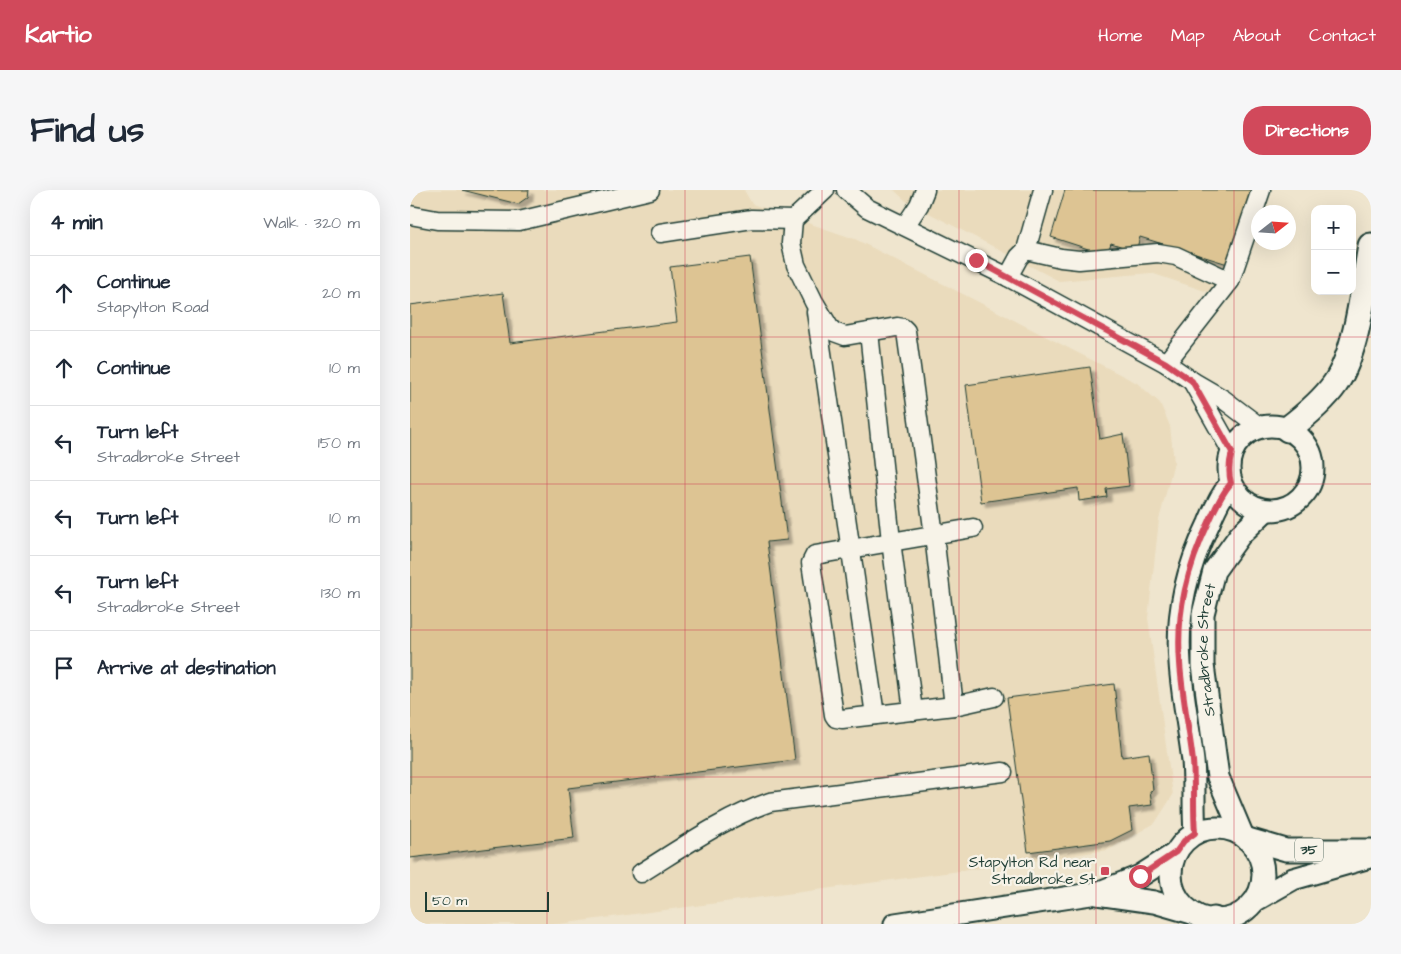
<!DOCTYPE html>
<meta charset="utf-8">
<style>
body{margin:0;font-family:"Architects Daughter",sans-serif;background:#f6f6f7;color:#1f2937}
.controls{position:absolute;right:15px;top:15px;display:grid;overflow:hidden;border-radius:10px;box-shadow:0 5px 20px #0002}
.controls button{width:45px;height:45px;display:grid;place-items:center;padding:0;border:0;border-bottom:1px solid #e0e1e3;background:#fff;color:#1f2937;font:25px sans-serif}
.compass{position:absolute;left:841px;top:15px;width:45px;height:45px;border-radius:50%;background:#fff;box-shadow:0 5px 20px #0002;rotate:73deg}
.scale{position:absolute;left:15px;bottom:12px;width:124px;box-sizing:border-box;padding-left:5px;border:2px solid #1f3d34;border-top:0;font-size:14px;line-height:18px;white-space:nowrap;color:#1f3d34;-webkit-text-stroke:4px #f7f3e8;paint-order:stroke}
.stop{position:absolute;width:15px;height:15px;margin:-11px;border:4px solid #d1495b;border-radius:50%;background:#fff}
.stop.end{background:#d1495b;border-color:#fff;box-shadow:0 1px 5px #0008}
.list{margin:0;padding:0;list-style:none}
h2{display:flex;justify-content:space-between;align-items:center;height:65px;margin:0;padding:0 20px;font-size:21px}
h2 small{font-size:16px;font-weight:400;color:#747a83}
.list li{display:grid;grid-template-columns:32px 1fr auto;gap:15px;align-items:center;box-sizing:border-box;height:75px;padding:0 20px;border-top:1px solid #e0e1e3}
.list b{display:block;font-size:19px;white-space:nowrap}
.list p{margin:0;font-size:16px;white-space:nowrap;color:#747a83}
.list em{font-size:16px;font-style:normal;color:#747a83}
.icon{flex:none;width:28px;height:28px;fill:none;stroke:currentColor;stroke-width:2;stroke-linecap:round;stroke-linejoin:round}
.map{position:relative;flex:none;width:961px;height:734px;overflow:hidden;border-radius:20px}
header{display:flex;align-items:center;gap:30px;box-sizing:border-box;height:70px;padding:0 25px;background:#d1495b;color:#fff}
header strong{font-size:24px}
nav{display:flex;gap:28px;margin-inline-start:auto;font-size:18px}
.intro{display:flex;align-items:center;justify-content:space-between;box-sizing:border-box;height:120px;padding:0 30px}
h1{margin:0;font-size:35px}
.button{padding:12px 22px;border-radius:20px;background:#d1495b;color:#fff;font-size:18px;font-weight:700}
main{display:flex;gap:30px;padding:0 30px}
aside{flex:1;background:#fff;border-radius:20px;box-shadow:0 5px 20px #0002}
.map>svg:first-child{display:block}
.built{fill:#eadbbc}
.building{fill:#ddc493;stroke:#1f3d34;filter:url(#shadow)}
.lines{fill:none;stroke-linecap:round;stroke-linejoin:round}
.minor-casing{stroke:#1f3d34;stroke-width:21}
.major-casing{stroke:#1f3d34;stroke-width:25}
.highway-casing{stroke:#1f3d34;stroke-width:29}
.minor{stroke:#f7f3e8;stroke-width:18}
.major{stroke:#f7f3e8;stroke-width:21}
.highway{stroke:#f7f3e8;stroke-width:25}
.route{stroke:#d1495b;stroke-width:6}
.grid{fill:none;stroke:#d1495b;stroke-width:1;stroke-opacity:0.55}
.poi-dot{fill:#d1495b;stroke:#f7f3e8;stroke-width:2}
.labels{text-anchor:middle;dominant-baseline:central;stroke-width:4.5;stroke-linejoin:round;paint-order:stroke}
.shield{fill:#f7f3e8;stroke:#60746a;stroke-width:1}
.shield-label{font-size:14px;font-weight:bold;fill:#1f3d34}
.street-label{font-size:15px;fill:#1f3d34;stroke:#f7f3e8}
.poi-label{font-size:15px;fill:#1f3d34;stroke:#f7f3e8;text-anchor:end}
</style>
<header>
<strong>Kartio</strong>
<nav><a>Home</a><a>Map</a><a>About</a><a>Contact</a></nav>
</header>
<div class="intro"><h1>Find us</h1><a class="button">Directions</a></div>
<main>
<aside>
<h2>4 min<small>Walk · 320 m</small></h2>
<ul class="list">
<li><svg class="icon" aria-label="ahead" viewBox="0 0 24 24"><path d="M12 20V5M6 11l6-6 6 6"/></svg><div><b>Continue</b><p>Stapylton Road</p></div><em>20 m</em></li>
<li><svg class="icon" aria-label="ahead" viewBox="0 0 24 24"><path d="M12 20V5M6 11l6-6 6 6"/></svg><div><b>Continue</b></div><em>10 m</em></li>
<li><svg class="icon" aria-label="left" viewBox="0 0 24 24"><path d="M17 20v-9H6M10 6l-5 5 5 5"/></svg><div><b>Turn left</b><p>Stradbroke Street</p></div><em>150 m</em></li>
<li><svg class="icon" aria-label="left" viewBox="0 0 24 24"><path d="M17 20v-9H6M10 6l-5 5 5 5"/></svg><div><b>Turn left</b></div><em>10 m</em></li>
<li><svg class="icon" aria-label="left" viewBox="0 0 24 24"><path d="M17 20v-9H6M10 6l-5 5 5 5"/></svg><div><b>Turn left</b><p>Stradbroke Street</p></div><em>130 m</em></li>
<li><svg class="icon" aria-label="arrive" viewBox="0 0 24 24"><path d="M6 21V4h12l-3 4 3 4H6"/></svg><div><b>Arrive at destination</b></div></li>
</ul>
</aside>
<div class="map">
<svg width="961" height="734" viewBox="0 0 961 734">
<defs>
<filter id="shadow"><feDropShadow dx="4.5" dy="4.5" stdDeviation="1" flood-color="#0004"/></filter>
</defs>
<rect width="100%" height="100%" fill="#efe5ce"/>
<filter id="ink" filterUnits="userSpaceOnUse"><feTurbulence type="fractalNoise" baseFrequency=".02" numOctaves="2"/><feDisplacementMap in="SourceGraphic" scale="10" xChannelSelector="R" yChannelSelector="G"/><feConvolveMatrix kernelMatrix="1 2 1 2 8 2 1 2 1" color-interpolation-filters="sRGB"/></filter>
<g filter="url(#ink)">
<g class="built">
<polygon points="0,0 334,0 342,14 445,49 727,193 750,213 760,236 764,272 749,330 738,428 763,605 745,633 698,660 617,672 149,734 0,734"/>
<polygon points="484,0 856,0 822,110 741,83 649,91 496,11"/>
</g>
<g class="building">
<polygon points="52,0 119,0 118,7 108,14"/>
<polygon points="655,0 843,0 821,75 730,47 726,61 701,53 697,65 641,47"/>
<polygon points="340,67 377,350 357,352 385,570 158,598 164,648 0,668 0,115 93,103 100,153 267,132 260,77"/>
<polygon points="680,177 690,249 713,244 719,296 696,299 697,307 669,311 668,298 571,312 556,195"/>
<polygon points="704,494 712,567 739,563 743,600 740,601 742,615 719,618 722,640 700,651 618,662 597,508"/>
</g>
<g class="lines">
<defs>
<g id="minor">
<polyline points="436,0 457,18 598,87 756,173 782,191 813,209 850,237"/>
<polyline points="0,25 27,30 109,31 240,0"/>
<polyline points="383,30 381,53 386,75 404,112 419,137 424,142 435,146 487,137 493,138 496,141 524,345 544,516 584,507"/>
<polyline points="495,36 509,15 515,0"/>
<polyline points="250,43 342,29 383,30 415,0"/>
<polyline points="616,60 651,68 669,70 748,63 766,66 820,91"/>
<polyline points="598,87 609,67 616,60 633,0"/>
<polyline points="406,122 465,525"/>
<polyline points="459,142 481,351 503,521"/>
<polyline points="756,173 820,91 851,0"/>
<polyline points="782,191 822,262"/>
<polyline points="544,516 432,529 426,528 424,525 401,373 405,365 563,338"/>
<path d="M231 683C273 657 314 628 360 612L593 582"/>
</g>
<g id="major">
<circle cx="861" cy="278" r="42"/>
<circle cx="807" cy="684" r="46"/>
<path d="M785 643C783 619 785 595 783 571 779 538 772 505 770 473 766 421 777 378 799 333 805 318 811 305 821 293"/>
<path id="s1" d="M832 644 808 587 793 475V424L804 381 830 345 855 321"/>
<polyline points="838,649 876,660 961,660"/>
<polyline points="687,704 744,712 782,723"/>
<polyline points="846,710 883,689 960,667"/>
<polyline points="485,734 687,703 730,686 766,663"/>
</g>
<g id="highway">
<path d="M878 239C895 226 913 211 925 194 947 163 954 95 961 56"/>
<polyline points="804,730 806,734"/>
</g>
</defs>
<use href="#minor" class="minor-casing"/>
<use href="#major" class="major-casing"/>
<use href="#highway" class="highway-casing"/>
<use href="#minor" class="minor"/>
<use href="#major" class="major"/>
<use href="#highway" class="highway"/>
</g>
</g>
<g class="lines" filter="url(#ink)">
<path class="route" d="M566 70 756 173 782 191 822 262C819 273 818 282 821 293 811 305 805 318 799 332 777 378 766 422 770 473 772 505 779 538 783 571 785 595 783 619 785 643L774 651 766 662 730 686"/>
</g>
<path class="grid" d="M137 0V734M275 0V734M412 0V734M549 0V734M686 0V734M824 0V734M0 147H961M0 294H961M0 440H961M0 587H961"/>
<rect class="poi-dot" x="690" y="676" width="10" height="10" rx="2.5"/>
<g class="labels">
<rect class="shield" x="885" y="648.5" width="28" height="23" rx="4"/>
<g class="shield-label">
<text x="899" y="660">35</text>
</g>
<g class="street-label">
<text stroke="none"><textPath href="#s1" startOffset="190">Stradbroke Street</textPath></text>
</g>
<g class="poi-label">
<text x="685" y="672">Stapylton Rd near<tspan x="685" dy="17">Stradbroke St</tspan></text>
</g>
</g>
</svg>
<div class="controls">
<button>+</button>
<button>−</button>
</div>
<svg class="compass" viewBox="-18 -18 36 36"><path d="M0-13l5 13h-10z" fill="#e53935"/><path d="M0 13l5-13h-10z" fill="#747a83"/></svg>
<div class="scale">50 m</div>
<div class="stop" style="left:730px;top:686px"></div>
<div class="stop end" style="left:566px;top:70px"></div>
</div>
</main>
